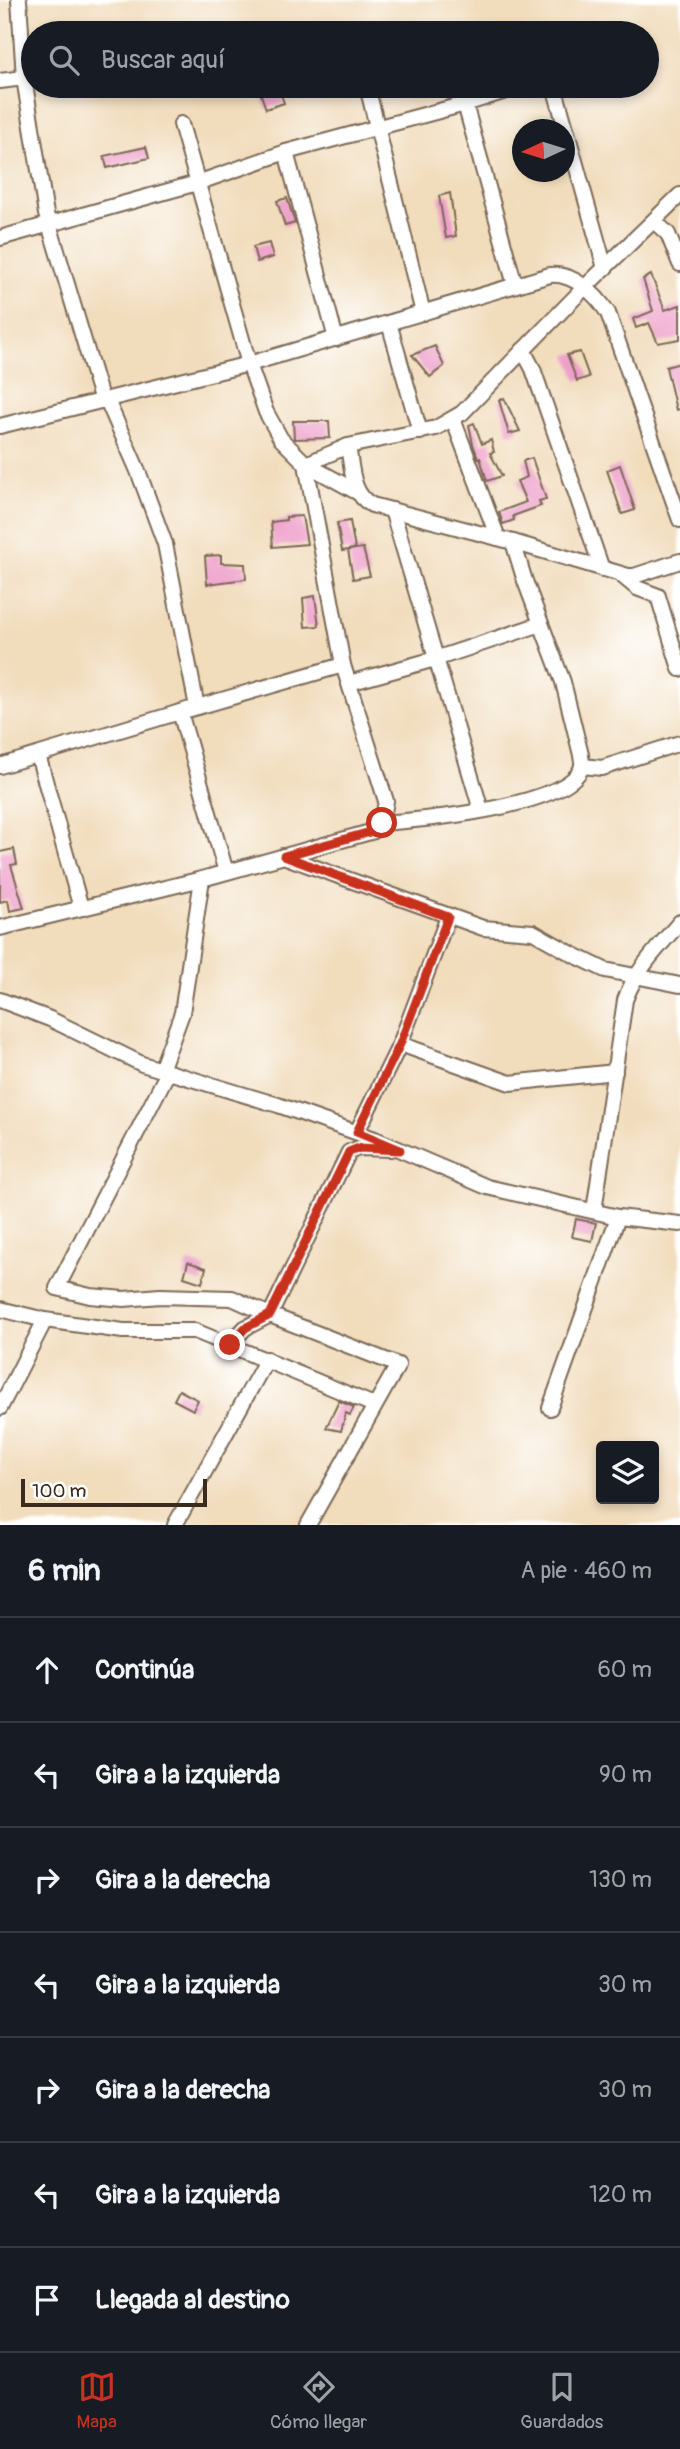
<!DOCTYPE html>
<html lang="es">
<meta charset="utf-8">
<style>
body{margin:0;font-family:Pangolin,sans-serif;background:#20242c;color:#f1f3f6}
.controls{position:absolute;right:21px;bottom:21px;display:grid;overflow:hidden;border-radius:7px;box-shadow:0 4px 10px #0003}
.controls button{width:63px;height:63px;display:grid;place-items:center;padding:0;border:0;border-bottom:2px solid #363941;background:#171b24;color:#f1f3f6;font:35px sans-serif}
.compass{position:absolute;left:512px;top:119px;width:63px;height:63px;border-radius:50%;background:#171b24;box-shadow:0 4px 10px #0003;rotate:266deg}
.scale{position:absolute;left:21px;bottom:18px;width:186px;box-sizing:border-box;padding-left:7px;border:4px solid #3b2a1e;border-top:0;font-size:19px;line-height:24px;white-space:nowrap;color:#3b2a1e;-webkit-text-stroke:5px #fff;paint-order:stroke}
.stop{position:absolute;width:21px;height:21px;margin:-16px;border:5px solid #c8321e;border-radius:50%;background:#fff}
.stop.end{background:#c8321e;border-color:#fff;box-shadow:0 2px 7px #0008}
.list{margin:0;padding:0;list-style:none}
h2{display:flex;justify-content:space-between;align-items:center;height:91px;margin:0;padding:0 28px;font-size:30px}
h2 small{font-size:23px;font-weight:400;color:#9ea1a6}
.list li{display:grid;grid-template-columns:46px 1fr auto;gap:21px;align-items:center;box-sizing:border-box;height:105px;padding:0 28px;border-top:2px solid #363941}
.list b{display:block;font-size:26px;white-space:nowrap}
.list em{font-size:23px;font-style:normal;color:#9ea1a6}
.icon{flex:none;width:38px;height:38px;fill:none;stroke:currentColor;stroke-width:2;stroke-linecap:round;stroke-linejoin:round}
.map{position:relative;flex:none;width:680px;height:1525px;overflow:hidden}
.search{position:absolute;background:#171b24;box-shadow:0 4px 10px #0003;left:21px;right:21px;top:21px;height:77px;display:flex;align-items:center;gap:18px;box-sizing:border-box;padding:0 24px;border-radius:38px;color:#9ea1a6;font-size:26px}
.sheet{height:826px;background:#171b24}
nav{display:flex;justify-content:space-around;align-items:center;box-sizing:border-box;height:98px;border-top:2px solid #363941;background:#171b24;font-size:19px;color:#9ea1a6}
nav a{display:grid;justify-items:center;gap:4px}
nav .on{color:#c8321e}
.map>svg:first-child{display:block}
.building{fill:#ee9fc9}
.lines{fill:none;stroke-linecap:round;stroke-linejoin:round}
.minor-casing{stroke:#7b6855;stroke-width:18}
.minor{stroke:#fff;stroke-width:14}
.route{stroke:#c8321e;stroke-width:9}
</style>
<div class="map">
<svg width="680" height="1525" viewBox="0 0 680 1525">
<rect width="100%" height="100%" fill="#fff"/>
<filter id="ink" filterUnits="userSpaceOnUse"><feTurbulence type="fractalNoise" baseFrequency=".0143" numOctaves="2"/><feDisplacementMap in="SourceGraphic" scale="14" xChannelSelector="R" yChannelSelector="G"/><feConvolveMatrix kernelMatrix="1 2 1 2 8 2 1 2 1" color-interpolation-filters="sRGB"/></filter>
<filter id="wash" filterUnits="userSpaceOnUse"><feTurbulence type="fractalNoise" baseFrequency=".00686" numOctaves="4" result="noise"/><feDisplacementMap in="SourceGraphic" scale="28" xChannelSelector="R" yChannelSelector="G"/><feGaussianBlur stdDeviation="1.57" result="paint"/><feColorMatrix in="noise" values="0 0 0 0 0 0 0 0 0 0 0 0 0 0 0 0 0 1.4 0 .05"/><feComposite in="paint" operator="in"/></filter>
<g filter="url(#wash)">
<rect width="100%" height="100%" fill="#f1dcbb"/>
<g id="blocks">
<g class="building">
<polygon points="268,86 278,86 284,103 266,109 259,89"/>
<polygon points="146,147 149,158 107,168 104,156"/>
<polygon points="450,193 456,236 446,238 439,196"/>
<polygon points="287,198 295,223 285,226 277,201"/>
<polygon points="269,243 273,257 257,262 253,247"/>
<polygon points="651,275 665,310 680,305 680,339 658,343 649,323 636,328 633,319 653,311 643,279"/>
<polygon points="435,346 444,366 430,377 412,355"/>
<polygon points="580,352 589,377 577,381 567,355"/>
<polygon points="680,363 680,409 676,410 666,367"/>
<polygon points="504,398 520,431 509,434 499,400"/>
<polygon points="293,421 329,421 330,438 294,439"/>
<polygon points="474,423 482,444 491,440 494,452 490,453 502,476 487,481 480,458 478,458 473,444 469,425"/>
<polygon points="532,458 546,499 539,501 541,506 513,516 514,520 503,524 499,512 526,502 517,481 527,477 523,461"/>
<polygon points="620,465 635,510 622,514 607,470"/>
<polygon points="302,516 307,544 273,547 271,522 286,520 286,517"/>
<polygon points="350,521 355,549 342,551 337,523"/>
<polygon points="363,548 370,576 353,579 348,550"/>
<polygon points="221,555 221,563 245,564 246,579 207,584 205,556"/>
<polygon points="315,596 319,626 305,627 303,598"/>
<polygon points="14,849 17,864 11,865 24,908 10,911 8,900 0,902 0,852"/>
<polygon points="576,1219 596,1223 592,1241 572,1237"/>
<polygon points="188,1262 206,1268 202,1283 184,1277"/>
<polygon points="179,1390 198,1400 193,1410 174,1400"/>
<polygon points="339,1401 354,1407 350,1415 346,1413 341,1431 326,1428"/>
</g>
</g>
</g>
<g filter="url(#ink)">
<use href="#blocks" fill-opacity="0" stroke="#7b6855" stroke-width="2"/>
<g class="lines">
<defs>
<g id="minor">
<polyline points="19,0 24,78 46,214 102,401"/>
<polyline points="0,81 24,78"/>
<polyline points="367,86 423,313"/>
<polyline points="554,86 605,268"/>
<polyline points="465,104 515,285"/>
<polyline points="181,124 249,364 266,412 281,439 306,464 357,492"/>
<polyline points="286,152 336,339"/>
<polyline points="654,221 668,234 680,264"/>
<polyline points="0,238 197,183 286,152 465,104 522,86"/>
<polyline points="389,323 420,432"/>
<polyline points="523,350 533,369 602,569"/>
<polyline points="107,400 138,471 165,544 197,707"/>
<polyline points="453,419 498,538"/>
<path d="M0 426 249 364 550 275C574 273 596 294 608 313L680 520"/>
<path d="M348 446C352 466 351 495 372 505L513 542 628 576H634L680 561"/>
<polyline points="392,510 481,810"/>
<polyline points="620,574 637,588 658,596 680,669"/>
<polyline points="349,683 435,659 541,624"/>
<polyline points="180,712 226,872"/>
<polyline points="38,755 81,908"/>
<polyline points="0,766 180,712 343,665"/>
<polyline points="582,766 602,768 680,743"/>
<path d="M382 823C419 820 571 807 582 766 583 763 581 759 581 755L563 682 525 581 513 542"/>
<polyline points="283,856 483,928 533,932 572,954 605,970 680,985"/>
<polyline points="0,928 202,879 374,831 382,823 386,801 343,665 306,464 348,446 436,428 462,413 584,288 680,195"/>
<polyline points="0,1000 50,1019 142,1064 278,1105 375,1139 487,1187 618,1217 680,1224"/>
<polyline points="400,1044 510,1083 615,1072"/>
<polyline points="161,1070 182,1013 202,879"/>
<polyline points="168,1072 57,1288 90,1296 124,1299 160,1296 232,1298 270,1315 398,1365 308,1525"/>
<polyline points="357,1132 400,1044 448,917"/>
<path d="M594 1211 625 1000C636 969 659 947 680 922"/>
<polyline points="0,1309 45,1320 123,1331 195,1331 374,1405"/>
<polyline points="230,1344 245,1328 270,1315 349,1152 359,1148 391,1149"/>
<polyline points="0,1408 45,1320"/>
<polyline points="550,1408 618,1217"/>
<polyline points="175,1525 267,1359"/>
</g>
</defs>
<use href="#minor" class="minor-casing"/>
<use href="#minor" class="minor"/>
</g>
</g>
<g class="lines" filter="url(#ink)">
<polyline class="route" points="230,1345 245,1328 270,1315 349,1152 359,1148 400,1150 357,1132 400,1044 448,917 284,856 374,831 382,823"/>
</g>
</svg>
<div class="controls">
<button><svg class="icon" aria-label="layers" viewBox="0 0 24 24"><path d="M12 4l9 5-9 5-9-5zM3 14l9 5 9-5"/></svg></button>
</div>
<svg class="compass" viewBox="-18 -18 36 36"><path d="M0-13l5 13h-10z" fill="#e53935"/><path d="M0 13l5-13h-10z" fill="#9ea1a6"/></svg>
<div class="scale">100 m</div>
<div class="stop" style="left:382px;top:823px"></div>
<div class="stop end" style="left:230px;top:1345px"></div>
<div class="search"><svg class="icon" aria-label="search" viewBox="0 0 24 24"><circle cx="10" cy="10" r="6"/><path d="M15 15l6 6"/></svg>Buscar aquí</div>
</div>
<section class="sheet">
<h2>6 min<small>A pie · 460 m</small></h2>
<ul class="list">
<li><svg class="icon" aria-label="ahead" viewBox="0 0 24 24"><path d="M12 20V5M6 11l6-6 6 6"/></svg><div><b>Continúa</b></div><em>60 m</em></li>
<li><svg class="icon" aria-label="left" viewBox="0 0 24 24"><path d="M17 20v-9H6M10 6l-5 5 5 5"/></svg><div><b>Gira a la izquierda</b></div><em>90 m</em></li>
<li><svg class="icon" aria-label="right" viewBox="0 0 24 24"><path d="M7 20v-9h11M14 6l5 5-5 5"/></svg><div><b>Gira a la derecha</b></div><em>130 m</em></li>
<li><svg class="icon" aria-label="left" viewBox="0 0 24 24"><path d="M17 20v-9H6M10 6l-5 5 5 5"/></svg><div><b>Gira a la izquierda</b></div><em>30 m</em></li>
<li><svg class="icon" aria-label="right" viewBox="0 0 24 24"><path d="M7 20v-9h11M14 6l5 5-5 5"/></svg><div><b>Gira a la derecha</b></div><em>30 m</em></li>
<li><svg class="icon" aria-label="left" viewBox="0 0 24 24"><path d="M17 20v-9H6M10 6l-5 5 5 5"/></svg><div><b>Gira a la izquierda</b></div><em>120 m</em></li>
<li><svg class="icon" aria-label="arrive" viewBox="0 0 24 24"><path d="M6 21V4h12l-3 4 3 4H6"/></svg><div><b>Llegada al destino</b></div></li>
</ul>
</section>
<nav>
<a class="on"><svg class="icon" aria-label="map" viewBox="0 0 24 24"><path d="M3 6l6-2 6 2 6-2v14l-6 2-6-2-6 2zM9 4v14M15 6v14"/></svg>Mapa</a>
<a><svg class="icon" aria-label="directions" viewBox="0 0 24 24"><path d="M12 3l9 9-9 9-9-9zM9 14v-3h6M13 9l2 2-2 2"/></svg>Cómo llegar</a>
<a><svg class="icon" aria-label="saved" viewBox="0 0 24 24"><path d="M7 4h10v16l-5-4-5 4z"/></svg>Guardados</a>
</nav>
